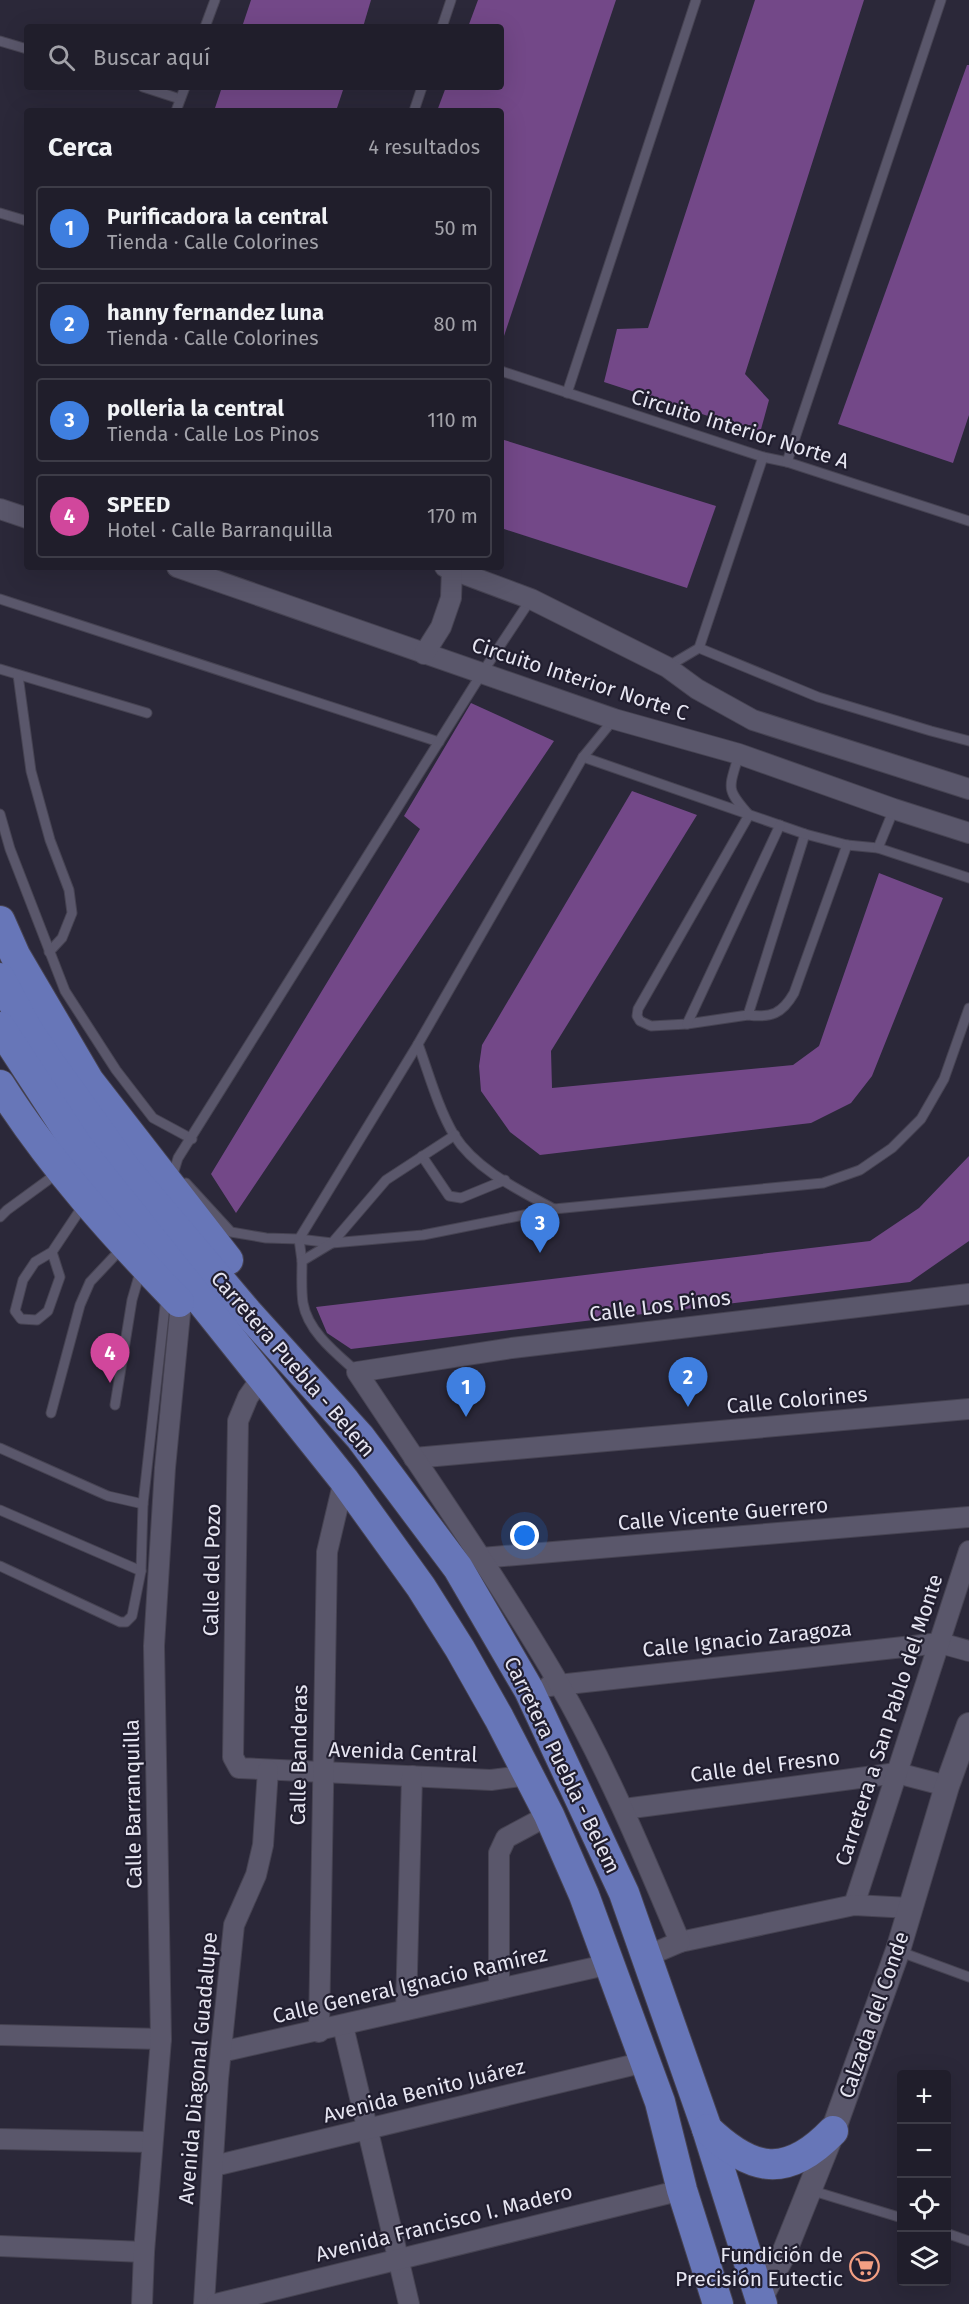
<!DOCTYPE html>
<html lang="es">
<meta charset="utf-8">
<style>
body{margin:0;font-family:"Fira Sans",sans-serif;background:#282733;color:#f1f3f6}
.controls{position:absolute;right:18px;bottom:18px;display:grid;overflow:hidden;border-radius:6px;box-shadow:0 6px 24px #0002}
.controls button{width:54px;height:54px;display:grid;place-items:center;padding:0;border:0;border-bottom:2px solid #3d3c47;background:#201e2b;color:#f1f3f6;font:30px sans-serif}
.you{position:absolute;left:525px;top:1536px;width:21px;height:21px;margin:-15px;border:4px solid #fff;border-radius:50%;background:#1a73e8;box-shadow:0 0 0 9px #1a73e833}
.badge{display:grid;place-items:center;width:39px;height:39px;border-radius:50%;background:#0b8043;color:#fff;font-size:20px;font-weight:700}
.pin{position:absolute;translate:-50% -50px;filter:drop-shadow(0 2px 3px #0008)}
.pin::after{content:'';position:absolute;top:32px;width:21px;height:18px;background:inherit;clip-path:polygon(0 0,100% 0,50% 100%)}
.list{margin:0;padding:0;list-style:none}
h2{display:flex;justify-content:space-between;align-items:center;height:78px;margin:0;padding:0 24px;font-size:26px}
h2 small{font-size:20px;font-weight:400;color:#a2a2a9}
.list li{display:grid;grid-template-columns:39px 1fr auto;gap:18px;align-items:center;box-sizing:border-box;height:84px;margin:0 12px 12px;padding:0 12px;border:2px solid #3d3c47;border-radius:6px}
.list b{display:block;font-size:22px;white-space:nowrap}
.list p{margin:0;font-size:20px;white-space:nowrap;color:#a2a2a9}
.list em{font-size:20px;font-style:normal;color:#a2a2a9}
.icon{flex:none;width:33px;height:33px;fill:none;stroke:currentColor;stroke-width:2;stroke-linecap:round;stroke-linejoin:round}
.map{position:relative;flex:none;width:969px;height:2304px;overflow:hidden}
.search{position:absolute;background:#201e2b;box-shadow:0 6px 24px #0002;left:24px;top:24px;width:480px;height:66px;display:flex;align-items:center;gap:15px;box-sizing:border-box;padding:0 21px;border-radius:6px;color:#a2a2a9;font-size:22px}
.panel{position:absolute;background:#201e2b;box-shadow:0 6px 24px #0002;left:24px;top:108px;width:480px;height:462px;border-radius:6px}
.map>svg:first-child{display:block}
.building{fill:#734888}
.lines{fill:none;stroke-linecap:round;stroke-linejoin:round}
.service-casing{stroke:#464352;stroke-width:11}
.minor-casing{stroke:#464352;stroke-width:22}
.tertiary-casing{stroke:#464352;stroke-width:26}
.primary-casing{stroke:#464352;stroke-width:32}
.service{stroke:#5a576b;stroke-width:9}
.minor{stroke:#5a576b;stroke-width:20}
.tertiary{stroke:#5a576b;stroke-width:24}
.primary{stroke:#6776b8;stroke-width:30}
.labels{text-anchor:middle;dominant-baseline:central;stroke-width:4.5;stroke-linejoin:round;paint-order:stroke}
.street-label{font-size:21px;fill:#e6e5f1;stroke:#211e2f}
.poi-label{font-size:21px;fill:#e6e5f1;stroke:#211e2f;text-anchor:end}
</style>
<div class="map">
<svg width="969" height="2304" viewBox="0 0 969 2304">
<rect width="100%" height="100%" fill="#2b2839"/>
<g class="building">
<polygon points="251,0 371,0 363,27 242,27"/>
<polygon points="478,0 616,0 504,336 501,335 501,111 437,111 446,87 501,87 501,27 468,27"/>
<polygon points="755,0 864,0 745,374 769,400 760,433 604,382 617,329 648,328"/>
<polygon points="967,65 969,65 969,415 953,463 838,424"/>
<polygon points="222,87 344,87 336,111 214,111"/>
<polygon points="501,439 716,506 687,588 501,528"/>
<polygon points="471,703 554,741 236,1213 211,1174 420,829 404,816"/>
<polygon points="632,791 697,815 551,1051 552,1088 793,1065 819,1046 879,873 943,898 872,1076 851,1103 811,1123 540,1155 510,1132 481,1091 479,1066 482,1045"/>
<polygon points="969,1156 969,1241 910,1282 351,1349 327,1333 316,1307 870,1241 919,1208"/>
</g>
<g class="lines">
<defs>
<g id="service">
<polyline points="205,27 215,0"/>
<polyline points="442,27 451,0"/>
<polyline points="0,41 27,49"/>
<polyline points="143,87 180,99"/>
<polyline points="176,111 185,87"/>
<polyline points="414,111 422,87"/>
<polyline points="0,213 27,221"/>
<polyline points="501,371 763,457 787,462 969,521"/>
<polyline points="567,393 696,0"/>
<polyline points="787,462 941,0"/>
<polyline points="0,599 439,742"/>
<polyline points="699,648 818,697 931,731 969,741"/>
<polyline points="667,667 699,648 763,457"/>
<polyline points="0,669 147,713"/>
<polyline points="18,675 31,771 50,840 69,890 72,913 62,938 49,952"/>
<path d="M739 754C729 789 725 788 749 815L638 1009 637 1016 640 1021 651 1026 687 1024 748 1015 805 834"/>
<polyline points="583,757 805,834 847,845 878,848 969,878"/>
<polyline points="0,814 10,849 65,991 116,1070 153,1118 192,1139"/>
<polyline points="878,848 894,809"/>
<path d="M748 1015C771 1018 782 1014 794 993L847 845"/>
<polyline points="687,1024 780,825"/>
<polyline points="422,1156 449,1196 461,1198 505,1180"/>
<polyline points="174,1171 178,1158 482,673 531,599"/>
<polyline points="186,1183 231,1232 266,1238 299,1239 332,1243 423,1235 554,1209 823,1183 860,1170 892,1148 921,1119 944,1079 969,1008"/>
<path d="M554 1209C519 1190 476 1170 454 1135 438 1108 429 1074 418 1044L583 757 614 719"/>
<polyline points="0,1217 7,1210 59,1172"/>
<polyline points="52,1252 60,1277 48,1311 37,1320 21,1319 15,1311 23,1280 35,1262 52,1252 84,1204"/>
<polyline points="302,1261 299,1239 418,1044"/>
<path d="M357 1372C337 1354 308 1332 303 1303 301 1290 302 1275 302 1261L332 1243 386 1180 455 1135"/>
<polyline points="115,1405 132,1300 141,1269"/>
<polyline points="51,1413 80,1305 90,1282 122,1248"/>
<polyline points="0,1448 108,1496 143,1504"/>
<polyline points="0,1510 141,1571"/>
<polyline points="0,1566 120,1622 126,1622 132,1616 141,1571 143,1504 166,1297"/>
<polyline points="898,1951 969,1977"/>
<polyline points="810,2190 902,2218"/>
<polyline points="946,2233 969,2241"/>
</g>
<g id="minor">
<polyline points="0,509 27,518"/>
<polyline points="177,567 614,719 739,754 894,809 969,833"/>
<polyline points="445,567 531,599 667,667 697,689 753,720 969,789"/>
<polyline points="424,654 441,627 451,598 452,569"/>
<polyline points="262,1377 248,1397 238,1421 233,1757 239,1768 491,1780 529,1775"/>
<polyline points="414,1458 969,1409"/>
<polyline points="481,1558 969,1517"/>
<polyline points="549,1686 940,1643 969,1651"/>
<polyline points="624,1809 897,1773 947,1786"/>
<polyline points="854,1905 969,1551"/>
<polyline points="680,1942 854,1905 910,1908"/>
<path d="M647 1956 680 1942C643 1854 606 1765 558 1682 496 1576 425 1475 357 1372L512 1348 969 1294"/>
<polyline points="499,1989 499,1853 506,1838 549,1815"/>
<polyline points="406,2010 412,1776"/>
<polyline points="343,2026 409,2304"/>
<polyline points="319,2032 327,1552 344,1480"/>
<polyline points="0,2035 161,2039"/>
<polyline points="221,2052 610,1964"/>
<polyline points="0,2139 152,2142"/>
<polyline points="214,2166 645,2062"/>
<polyline points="0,2246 144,2252"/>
<polyline points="142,2304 144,2252 161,2039 154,1646 165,1468 181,1303"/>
<polyline points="204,2304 218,2079 234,1925 256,1875 263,1845 268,1770"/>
<polyline points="216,2304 682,2190"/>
</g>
<polyline id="tertiary" points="760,2299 784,2253 833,2131 898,1950 947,1786 969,1725"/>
<g id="primary">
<polyline points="0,921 15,955 89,1081 228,1260"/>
<polyline points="0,978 27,1029 48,1060 126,1169 247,1312 360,1437 458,1568 529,1690 624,1893 707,2129 762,2304"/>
<polyline points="0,1027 77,1145 102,1177 344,1480 421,1587 460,1649 499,1718 549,1815 584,1895 660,2102 682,2190 718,2304"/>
<path d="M0 1085C50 1164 114 1235 179 1302"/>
<path d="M707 2129C752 2172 787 2179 833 2131"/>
</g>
</defs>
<use href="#service" class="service-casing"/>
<use href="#minor" class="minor-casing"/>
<use href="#tertiary" class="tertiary-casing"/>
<use href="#primary" class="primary-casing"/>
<use href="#service" class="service"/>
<use href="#minor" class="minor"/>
<use href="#tertiary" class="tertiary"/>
<use href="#primary" class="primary"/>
</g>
<defs>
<symbol id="supermarket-ring" viewBox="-11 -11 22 22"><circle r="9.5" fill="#211e2f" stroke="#f39f83" stroke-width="1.5"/><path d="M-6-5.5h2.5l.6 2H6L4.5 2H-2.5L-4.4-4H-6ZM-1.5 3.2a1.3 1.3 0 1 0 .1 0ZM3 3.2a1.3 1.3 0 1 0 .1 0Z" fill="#f39f83"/></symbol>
</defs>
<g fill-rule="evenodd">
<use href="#supermarket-ring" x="848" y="2250" width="33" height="33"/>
</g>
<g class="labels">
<g class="street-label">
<text transform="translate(740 429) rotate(17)">Circuito Interior Norte A</text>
<text transform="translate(580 679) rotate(18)">Circuito Interior Norte C</text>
<text transform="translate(660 1306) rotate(-7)">Calle Los Pinos</text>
<text transform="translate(293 1364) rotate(49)">Carretera Puebla - Belem</text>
<text transform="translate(797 1400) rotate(-5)">Calle Colorines</text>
<text transform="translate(723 1514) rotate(-5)">Calle Vicente Guerrero</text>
<text transform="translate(212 1570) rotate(-89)">Calle del Pozo</text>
<text transform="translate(747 1639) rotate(-6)">Calle Ignacio Zaragoza</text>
<text transform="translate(889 1720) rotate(-72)">Carretera a San Pablo del Monte</text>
<text transform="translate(403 1752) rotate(2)">Avenida Central</text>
<text transform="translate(299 1755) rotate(-89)">Calle Banderas</text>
<text transform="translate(562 1765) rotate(64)">Carretera Puebla - Belem</text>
<text transform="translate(765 1766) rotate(-7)">Calle del Fresno</text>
<text transform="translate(133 1804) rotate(-91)">Calle Barranquilla</text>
<text transform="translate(410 1985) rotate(-13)">Calle General Ignacio Ramírez</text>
<text transform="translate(874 2015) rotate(-71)">Calzada del Conde</text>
<text transform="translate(198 2068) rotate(-85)">Avenida Diagonal Guadalupe</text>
<text transform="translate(424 2091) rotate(-14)">Avenida Benito Juárez</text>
<text transform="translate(444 2223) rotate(-14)">Avenida Francisco I. Madero</text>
</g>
<g class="poi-label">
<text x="843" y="2255">Fundición de<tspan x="843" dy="24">Precisión Eutectic</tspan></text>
</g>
</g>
</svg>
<div class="controls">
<button>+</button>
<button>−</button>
<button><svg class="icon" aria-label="locate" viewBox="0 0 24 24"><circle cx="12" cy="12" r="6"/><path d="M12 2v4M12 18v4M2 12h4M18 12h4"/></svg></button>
<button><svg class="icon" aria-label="layers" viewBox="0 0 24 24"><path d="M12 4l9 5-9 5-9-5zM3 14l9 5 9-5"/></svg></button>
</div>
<div class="you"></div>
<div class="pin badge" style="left:466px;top:1417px;background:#3f7fe0">1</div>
<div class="pin badge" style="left:688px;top:1407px;background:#3f7fe0">2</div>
<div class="pin badge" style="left:540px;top:1253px;background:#3f7fe0">3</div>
<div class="pin badge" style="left:110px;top:1383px;background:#d1479c">4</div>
<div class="search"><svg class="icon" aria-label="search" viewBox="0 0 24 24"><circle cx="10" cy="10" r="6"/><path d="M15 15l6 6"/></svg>Buscar aquí</div>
<section class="panel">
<h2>Cerca<small>4 resultados</small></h2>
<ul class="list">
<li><span class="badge" style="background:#3f7fe0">1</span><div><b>Purificadora la central</b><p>Tienda · Calle Colorines</p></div><em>50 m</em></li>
<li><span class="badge" style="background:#3f7fe0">2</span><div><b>hanny fernandez luna</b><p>Tienda · Calle Colorines</p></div><em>80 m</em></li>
<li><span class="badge" style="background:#3f7fe0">3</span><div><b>polleria la central</b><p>Tienda · Calle Los Pinos</p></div><em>110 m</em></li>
<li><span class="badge" style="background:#d1479c">4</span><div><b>SPEED</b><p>Hotel · Calle Barranquilla</p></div><em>170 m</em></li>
</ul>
</section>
</div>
